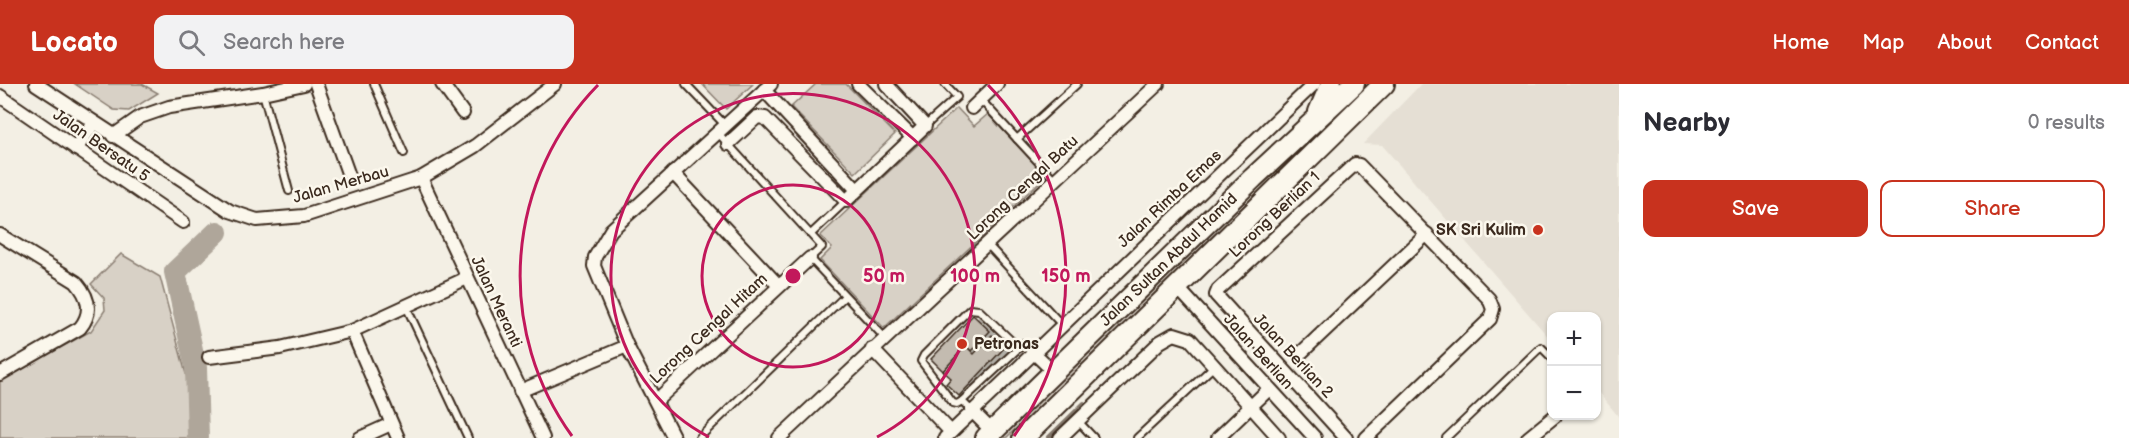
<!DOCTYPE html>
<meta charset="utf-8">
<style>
body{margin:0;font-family:"Balsamiq Sans",sans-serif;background:#f2f2f3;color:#2b2b33}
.controls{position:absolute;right:18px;bottom:18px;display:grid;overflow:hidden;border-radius:12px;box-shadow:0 2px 4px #0004}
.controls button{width:54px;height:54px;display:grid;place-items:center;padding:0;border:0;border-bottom:2px solid #e1e1e2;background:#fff;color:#2b2b33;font:30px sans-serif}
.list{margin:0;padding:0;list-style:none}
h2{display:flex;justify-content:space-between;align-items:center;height:78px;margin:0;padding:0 24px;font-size:26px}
h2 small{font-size:20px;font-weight:400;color:#7c7c81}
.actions{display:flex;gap:12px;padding:18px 24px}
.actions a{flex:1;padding:14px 0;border:2px solid #c8321e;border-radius:12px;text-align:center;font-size:21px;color:#c8321e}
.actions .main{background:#c8321e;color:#fff}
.icon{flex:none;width:33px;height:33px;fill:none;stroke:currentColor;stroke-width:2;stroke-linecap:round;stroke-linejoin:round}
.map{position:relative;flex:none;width:1619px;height:354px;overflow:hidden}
header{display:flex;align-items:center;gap:36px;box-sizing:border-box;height:84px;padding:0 30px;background:#c8321e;color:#fff}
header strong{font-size:28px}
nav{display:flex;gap:33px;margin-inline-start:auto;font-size:21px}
.search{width:420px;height:54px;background:#f2f2f3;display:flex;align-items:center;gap:15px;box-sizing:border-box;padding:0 21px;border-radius:12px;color:#7c7c81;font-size:22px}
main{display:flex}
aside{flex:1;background:#fff}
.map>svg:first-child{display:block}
.built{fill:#e5dfd4}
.green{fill:#d8d1c6;stroke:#8a7e72;stroke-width:1.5}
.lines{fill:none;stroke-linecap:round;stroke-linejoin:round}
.stream{stroke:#817468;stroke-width:4}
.river{stroke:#afa69a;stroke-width:22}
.building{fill:#c3bbb0;stroke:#3b2a1e;stroke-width:1.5;filter:url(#shadow)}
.lane-casing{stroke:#3b2a1e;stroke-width:10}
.street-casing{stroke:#3b2a1e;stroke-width:16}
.primary-casing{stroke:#3b2a1e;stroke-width:24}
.lane{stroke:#fbf7ec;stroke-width:6}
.street{stroke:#fbf7ec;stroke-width:12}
.primary{stroke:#fbf7ec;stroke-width:20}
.ring{fill:none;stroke:#c2185b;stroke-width:3}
.poi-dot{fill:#c8321e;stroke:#fbf7ec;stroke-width:2}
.labels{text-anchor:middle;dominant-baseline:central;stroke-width:5;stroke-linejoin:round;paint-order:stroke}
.street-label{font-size:16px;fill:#3b2a1e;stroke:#fbf7ec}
.poi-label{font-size:16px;font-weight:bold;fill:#3b2a1e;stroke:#fbf7ec;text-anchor:end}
.centre{fill:#c2185b;stroke:#fbf7ec;stroke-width:3}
.ring-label{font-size:18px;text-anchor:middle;font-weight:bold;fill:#c2185b;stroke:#fbf7ec;stroke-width:5;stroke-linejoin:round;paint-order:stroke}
</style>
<header>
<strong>Locato</strong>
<div class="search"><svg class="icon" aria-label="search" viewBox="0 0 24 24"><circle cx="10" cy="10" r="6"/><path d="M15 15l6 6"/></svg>Search here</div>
<nav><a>Home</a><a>Map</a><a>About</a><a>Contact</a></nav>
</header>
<main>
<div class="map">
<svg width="1619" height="354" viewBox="0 0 1619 354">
<defs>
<filter id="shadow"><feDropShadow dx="5.5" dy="3" stdDeviation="0" flood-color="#0004"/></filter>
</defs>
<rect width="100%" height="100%" fill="#f3efe4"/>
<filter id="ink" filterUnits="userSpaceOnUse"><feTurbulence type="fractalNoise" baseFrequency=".0167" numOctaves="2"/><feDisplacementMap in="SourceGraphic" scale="12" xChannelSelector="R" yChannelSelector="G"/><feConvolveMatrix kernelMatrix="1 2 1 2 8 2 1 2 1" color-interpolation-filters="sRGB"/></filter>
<g filter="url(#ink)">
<polygon class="built" points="1421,0 1619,0 1619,333 1597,307 1596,232 1552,232 1551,256 1382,61 1363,60"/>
<g class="green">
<polygon points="75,0 142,0 158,9 129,27 114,26"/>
<polygon points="702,0 753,0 726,25"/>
<polygon points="816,0 846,0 895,50 855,89 791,23"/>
<polygon points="957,24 974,42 988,30 1046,92 884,244 820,176 832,164 820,152"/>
<polygon points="1243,117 1248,122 1006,354 995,354"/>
<polygon points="121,170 160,193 187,294 190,354 0,354 0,297 91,247 105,226 104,214 91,200"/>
</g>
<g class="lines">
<polyline class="stream" points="1048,354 1084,319"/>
<polyline class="river" points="198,354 196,284 175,188 217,148"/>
</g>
<g class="building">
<polygon points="973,231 990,247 971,267 966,262 943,287 931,275"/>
<polygon points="992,251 1005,263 959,312 946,300 951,294 943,287 966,262 974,270"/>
</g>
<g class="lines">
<defs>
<g id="lane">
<polyline points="374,0 404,69"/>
<polyline points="686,0 725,41"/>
<polyline points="263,9 289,107"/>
<polyline points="981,16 1055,96"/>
<polyline points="925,42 957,13 945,0"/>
<polyline points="718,49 822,163 810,174 885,254"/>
<polyline points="1017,55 1077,0"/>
<polyline points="811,150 846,117"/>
<polyline points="987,160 1061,240"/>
<polyline points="406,222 468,354"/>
<polyline points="962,317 957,320 953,319 921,277 924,271 970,225 979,226 1019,264"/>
<polyline points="972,327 962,317 1024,259 1032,267"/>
<polyline points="1078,337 1094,354"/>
<polyline points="699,354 845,212"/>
<polyline points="1137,354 1213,283"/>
<polyline points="1446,354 1541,263 1552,274"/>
</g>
<g id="street">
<polyline points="36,0 230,127 257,136 304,132 421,94 475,62 555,0"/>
<polyline points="316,0 348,89"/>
<polyline points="442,0 463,29"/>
<polyline points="858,0 913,54"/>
<polyline points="764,6 857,106"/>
<polyline points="0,12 183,138"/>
<polyline points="972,24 997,0"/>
<polyline points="113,52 140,33 169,23 263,9 304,0"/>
<polyline points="728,60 757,33 765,34 846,117 925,42 886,0"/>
<polyline points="76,65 94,39"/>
<polyline points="673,89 779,202"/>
<polyline points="421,94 543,354"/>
<path d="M0 151 76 198C89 213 93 228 80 244L0 290"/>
<polyline points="1178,204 1315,354"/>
<polyline points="352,247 398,354"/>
<polyline points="872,265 951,348"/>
<polyline points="1032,267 1054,288"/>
<polyline points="1302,268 1427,150"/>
<polyline points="209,273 280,264 352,247 467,194"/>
<polyline points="520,307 627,262"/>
<polyline points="657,316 810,174"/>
<polyline points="972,327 993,348"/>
<polyline points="360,354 391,340"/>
<polyline points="674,354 627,262 594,182 595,173 611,146 771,0"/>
<polyline points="779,354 1158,0"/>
<polyline points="945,354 1314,0"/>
<polyline points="1060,354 1160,258 1174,250 1190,255 1279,354"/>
<polyline points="1218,354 1269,305"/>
<polyline points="1346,354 1216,211 1218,206 1355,80 1359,81 1489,215 1493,225 1490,235 1366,354"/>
<polyline points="1528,354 1555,332"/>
</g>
<g id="primary">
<polyline points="1319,28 1331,0"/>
<polyline points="986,354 1253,94 1354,0"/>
<polyline points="1023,354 1384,0"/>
</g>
</defs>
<use href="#lane" class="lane-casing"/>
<use href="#street" class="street-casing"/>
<use href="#primary" class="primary-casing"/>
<use href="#lane" class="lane"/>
<use href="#street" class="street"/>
<use href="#primary" class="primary"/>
</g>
</g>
<g class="ring">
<circle cx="793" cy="192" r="91"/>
<path d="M709 353A182 182 0 1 1 877 353"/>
<path d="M572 352A273 273 0 0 1 598 1M988 1A273 273 0 0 1 1014 352"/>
</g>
<g class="poi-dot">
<circle cx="1538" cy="146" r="6"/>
<circle cx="962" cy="260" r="6"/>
</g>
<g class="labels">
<g class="street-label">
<text transform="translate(101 62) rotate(35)">Jalan Bersatu 5</text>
<text transform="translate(341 101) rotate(-16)">Jalan Merbau</text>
<text transform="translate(1023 104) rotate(-43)">Lorong Cengal Batu</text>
<text transform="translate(1170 115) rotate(-43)">Jalan Rimba Emas</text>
<text transform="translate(1275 131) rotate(-43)">Lorong Berlian 1</text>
<text transform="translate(1169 176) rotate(-44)">Jalan Sultan Abdul Hamid</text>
<text transform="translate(496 218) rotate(65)">Jalan Meranti</text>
<text transform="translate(709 245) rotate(-43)">Lorong Cengal Hitam</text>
<text transform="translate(1258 268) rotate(48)">Jalan Berlian</text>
<text transform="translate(1293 272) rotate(47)">Jalan Berlian 2</text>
</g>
<g class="poi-label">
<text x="1526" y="146">SK Sri Kulim</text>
<text x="974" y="260" text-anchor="start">Petronas</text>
</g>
</g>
<circle cx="793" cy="192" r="9" class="centre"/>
<g class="ring-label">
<text x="884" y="198">50 m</text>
<text x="975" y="198">100 m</text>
<text x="1066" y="198">150 m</text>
</g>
</svg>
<div class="controls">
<button>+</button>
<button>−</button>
</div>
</div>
<aside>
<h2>Nearby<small>0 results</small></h2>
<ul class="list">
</ul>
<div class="actions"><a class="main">Save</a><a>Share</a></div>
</aside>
</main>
